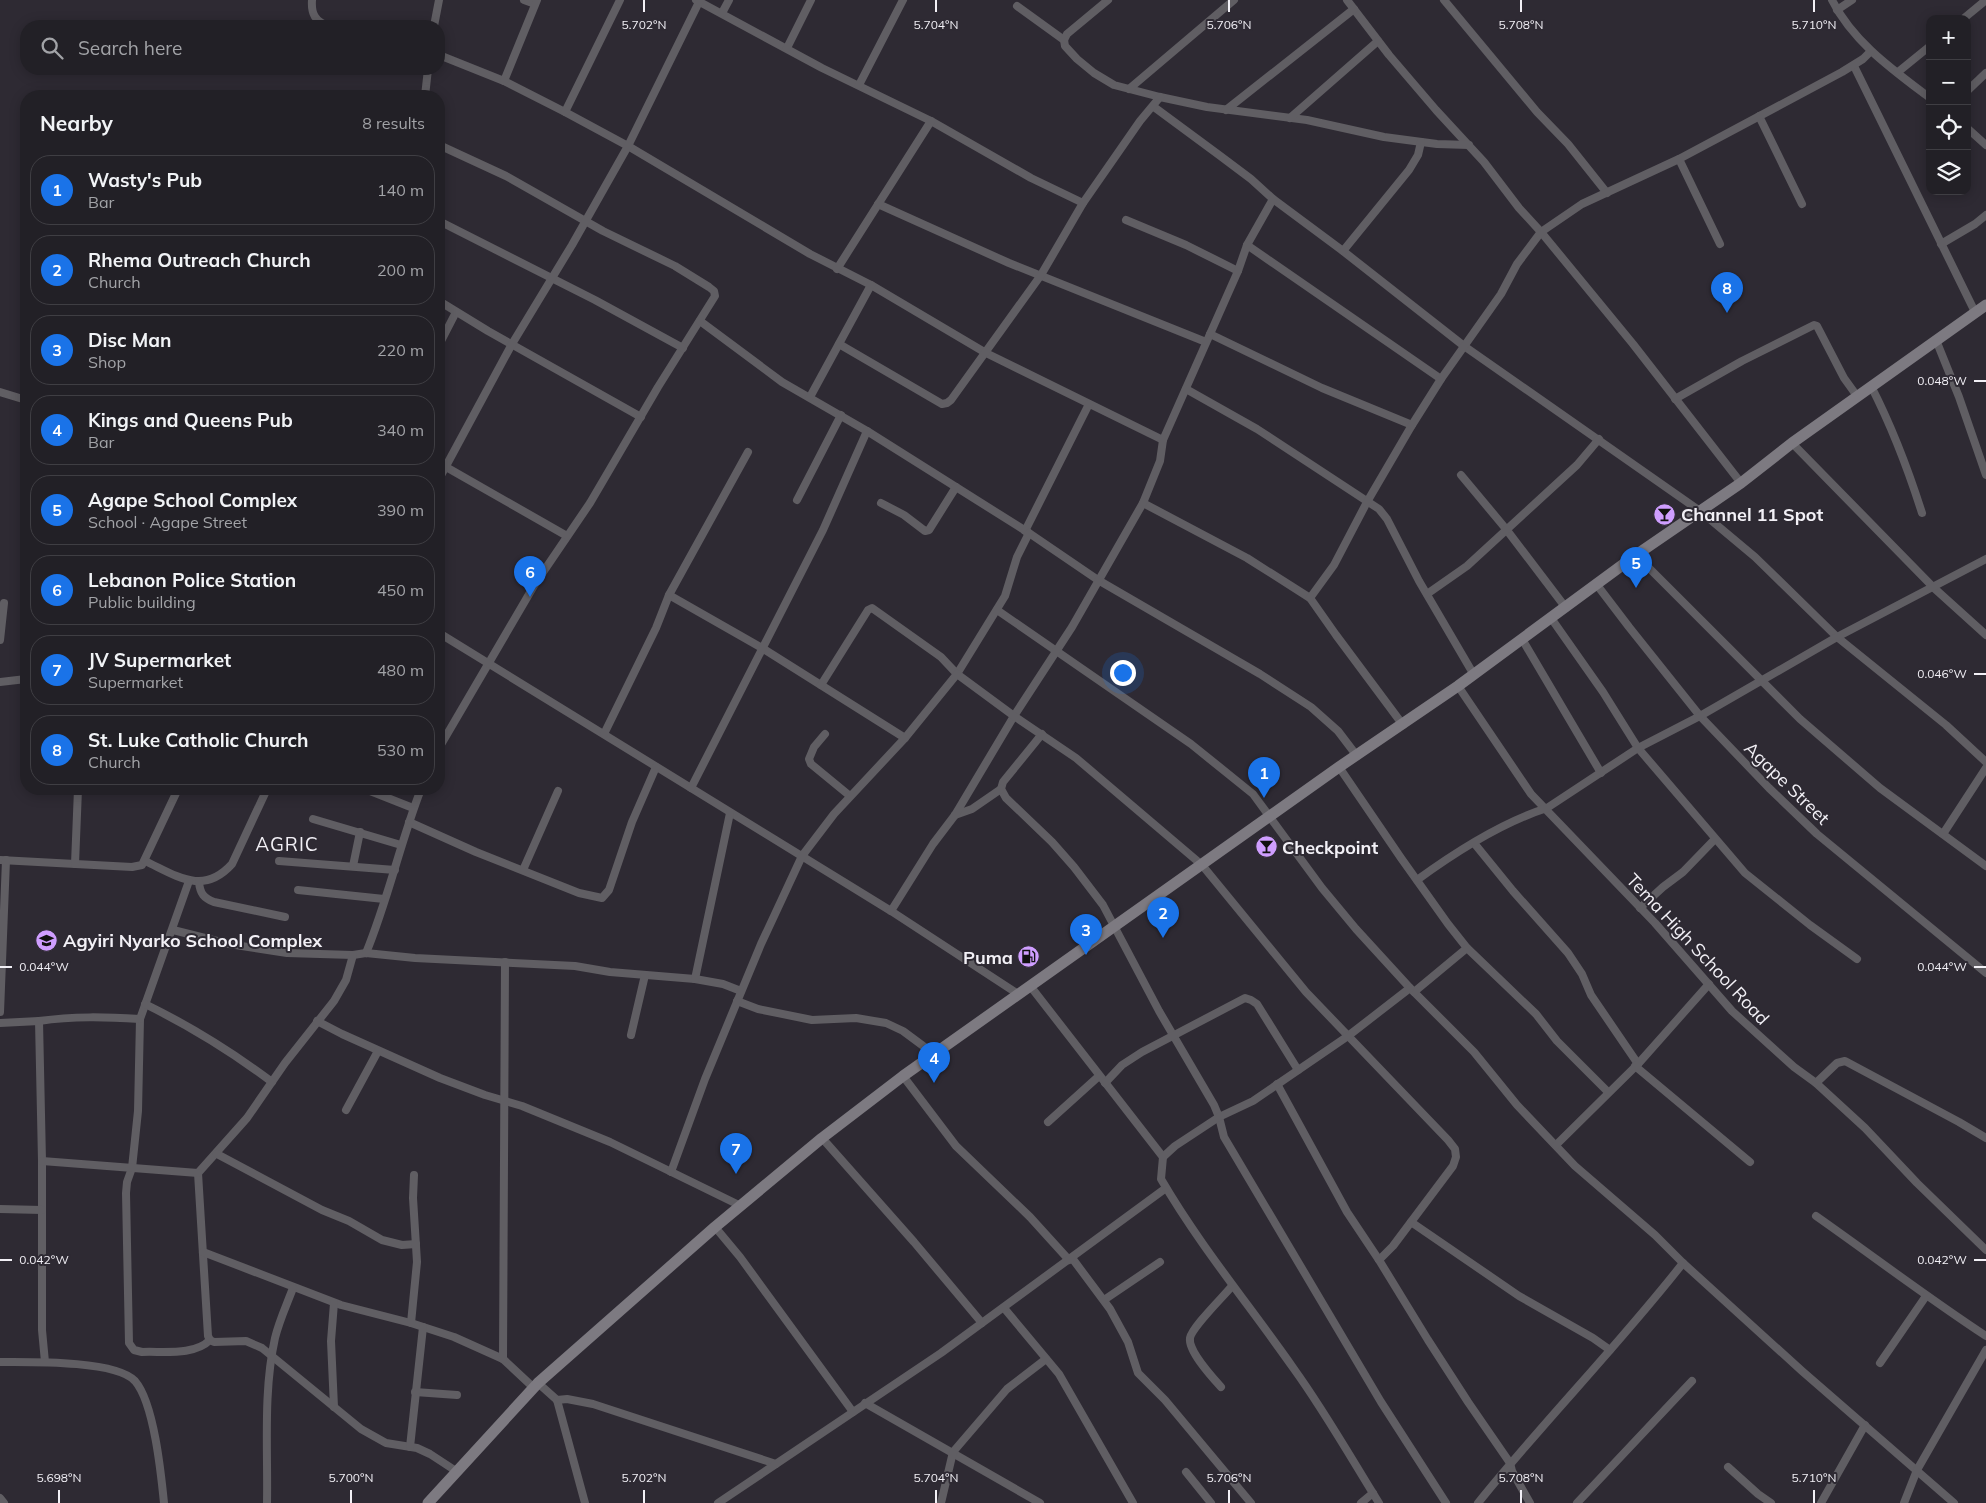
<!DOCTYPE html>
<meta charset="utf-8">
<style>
body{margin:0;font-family:Mulish,sans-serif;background:#2a282e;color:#f1f3f6}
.controls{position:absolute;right:15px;top:15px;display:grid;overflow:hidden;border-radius:10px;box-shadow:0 2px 12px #0003}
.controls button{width:45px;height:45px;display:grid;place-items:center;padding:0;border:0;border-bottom:1px solid #3f3e43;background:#222026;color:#f1f3f6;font:25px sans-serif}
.you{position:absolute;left:1122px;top:672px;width:18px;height:18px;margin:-12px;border:4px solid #fff;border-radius:50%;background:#1a73e8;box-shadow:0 0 0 8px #1a73e833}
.badge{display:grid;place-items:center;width:32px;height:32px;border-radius:50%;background:#1a73e8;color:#fff;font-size:16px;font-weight:700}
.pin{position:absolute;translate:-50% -41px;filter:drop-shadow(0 1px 2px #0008)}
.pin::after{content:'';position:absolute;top:26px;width:18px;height:15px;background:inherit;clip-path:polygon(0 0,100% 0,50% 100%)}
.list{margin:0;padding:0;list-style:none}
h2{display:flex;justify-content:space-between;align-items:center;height:65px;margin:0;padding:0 20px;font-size:21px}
h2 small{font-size:16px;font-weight:400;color:#a2a3a7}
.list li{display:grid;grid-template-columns:32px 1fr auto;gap:15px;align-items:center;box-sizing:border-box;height:70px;margin:0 10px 10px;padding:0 10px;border:1px solid #3f3e43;border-radius:20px}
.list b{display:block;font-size:19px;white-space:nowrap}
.list p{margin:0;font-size:16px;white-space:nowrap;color:#a2a3a7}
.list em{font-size:16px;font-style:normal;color:#a2a3a7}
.icon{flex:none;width:28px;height:28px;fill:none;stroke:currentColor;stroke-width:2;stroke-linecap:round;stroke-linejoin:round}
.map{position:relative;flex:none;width:1986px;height:1503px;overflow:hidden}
.search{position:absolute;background:#222026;box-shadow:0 2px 12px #0003;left:20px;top:20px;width:425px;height:55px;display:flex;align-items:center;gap:12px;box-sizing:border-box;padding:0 18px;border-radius:20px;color:#a2a3a7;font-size:19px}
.panel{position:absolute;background:#222026;box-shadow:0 2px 12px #0003;left:20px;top:90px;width:425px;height:705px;border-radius:20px}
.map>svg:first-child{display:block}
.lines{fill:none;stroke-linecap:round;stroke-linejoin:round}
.minor{stroke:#605e63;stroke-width:8}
.secondary{stroke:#7d7a81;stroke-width:11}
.ticks{fill:none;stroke:#f2f0f6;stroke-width:2}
.labels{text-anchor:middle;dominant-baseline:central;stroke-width:4;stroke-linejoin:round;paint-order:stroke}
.poi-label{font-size:18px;font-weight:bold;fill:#f2f0f6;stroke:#2e2a33;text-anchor:start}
.street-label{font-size:18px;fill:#f2f0f6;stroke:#2e2a33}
.neighbourhood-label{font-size:19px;letter-spacing:1px;fill:#f2f0f6;stroke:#2e2a33}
.ticks-label{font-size:12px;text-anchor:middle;fill:#f2f0f6;stroke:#2e2a33;stroke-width:4;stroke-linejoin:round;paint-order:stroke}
</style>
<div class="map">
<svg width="1986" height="1503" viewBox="0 0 1986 1503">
<rect width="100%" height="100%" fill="#2e2a33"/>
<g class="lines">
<g class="minor">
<path d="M312 0C311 14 315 21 328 26"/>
<polyline points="524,0 535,4"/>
<polyline points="696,0 822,68 931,121 1031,178 1083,203"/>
<polyline points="1347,0 1389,55 1436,110 1484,162 1519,208 1541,232 1633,344 1741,483"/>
<polyline points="1444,0 1537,112 1568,144 1607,193"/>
<path d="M1832 0C1853 42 1893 70 1930 98"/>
<polyline points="1017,6 1064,40 1065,46 1077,59 1094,73 1114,85 1160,97 1207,107 1307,120 1384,137 1437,144 1469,145"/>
<polyline points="1837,10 1852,0"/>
<polyline points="722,13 729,0"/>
<polyline points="1963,19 1986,0"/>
<polyline points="434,26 439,0"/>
<polyline points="1064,40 1067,34 1108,0"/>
<polyline points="787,48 811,0"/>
<polyline points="439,55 504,81 565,112 628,146 810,254 871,285 986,353 1163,440"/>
<polyline points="1854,66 1975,312"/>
<polyline points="1898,72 1930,46"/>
<polyline points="504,81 537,0"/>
<polyline points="859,85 903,0"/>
<polyline points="1129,89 1234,0"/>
<polyline points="1967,91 1986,73"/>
<polyline points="425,96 428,69"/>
<polyline points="1154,107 1219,155 1251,179 1273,199 1343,251 1464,346 1700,511 1755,557 1837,637 1946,725 1986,762"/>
<polyline points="1226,110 1354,9"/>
<polyline points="565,112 620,0"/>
<polyline points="1759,116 1802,204"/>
<polyline points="1290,118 1378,41"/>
<polyline points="1967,128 1986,145"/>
<polyline points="439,145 506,176 603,231 675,266 709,287 714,291 715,296 658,387 590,503 535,584 439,748"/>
<polyline points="1679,159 1720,244"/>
<polyline points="878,204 1009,263 1206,342"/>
<polyline points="1126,220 1186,245 1238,271"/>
<polyline points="439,221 595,300 683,348"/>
<polyline points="1941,244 1975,224 1986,215"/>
<polyline points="1247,245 1441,379"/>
<polyline points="1343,251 1409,170 1418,155 1421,142"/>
<polyline points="837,269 931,121"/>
<polyline points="439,301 488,331 641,417"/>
<polyline points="700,321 782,382 867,431 1029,533 1098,580 1260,674 1311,707 1338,731 1357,756"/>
<polyline points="1210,334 1322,388 1412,425"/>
<polyline points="1936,340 1959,397 1986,475"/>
<polyline points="839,344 942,404 947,403 951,400 1041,275 1083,203 1140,121 1160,97"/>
<polyline points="439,345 456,312"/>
<path d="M1871 386C1892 427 1908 469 1922 513"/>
<polyline points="1186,389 1257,429 1379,509 1387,519 1419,581 1474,675"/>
<polyline points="0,392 26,400"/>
<polyline points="810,397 871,285"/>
<polyline points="1675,399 1742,361 1814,325 1817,326 1844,378 1857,396"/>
<polyline points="1792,443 1934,588 1986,635"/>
<polyline points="439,463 567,536"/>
<polyline points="1461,475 1506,529 1566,608"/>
<polyline points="439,479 512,344 572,245 628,146 699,2"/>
<polyline points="797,500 841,415"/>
<polyline points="881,503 904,515 925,531 929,530 956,487"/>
<polyline points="1143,503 1247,558 1310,598 1336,635 1403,725"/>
<polyline points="1025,531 1089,404"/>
<polyline points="1636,555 1800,719 1880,788 1986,866"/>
<polyline points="1597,585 1629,627 1700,716 1769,788 1817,834 1986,973"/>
<polyline points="1427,594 1467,566 1577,465 1599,439"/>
<polyline points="669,595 762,648 905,738"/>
<polyline points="1310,598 1334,565 1367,502 1412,425 1441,379 1501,294 1517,264 1541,232 1582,204 1679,159 1842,72 1863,59 1871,51"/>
<polyline points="997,610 1191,744 1253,794 1322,888 1356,929 1410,988 1474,1052 1517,1105 1575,1166 1655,1235 1683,1263 1802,1371 1954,1503"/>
<polyline points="1551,618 1603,692 1638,748 1745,873 1810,925 1857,959"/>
<polyline points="439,633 891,911 1018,994"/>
<polyline points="1522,639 1601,773"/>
<polyline points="0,640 4,603"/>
<polyline points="0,682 26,679"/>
<polyline points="821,685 868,610 872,608 941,657 957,674 1005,596 1017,557 1029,533"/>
<polyline points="1458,686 1531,794 1655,923 1732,1011 1794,1067 1816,1083 1865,1128 1917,1183 1986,1250"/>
<polyline points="604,734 656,628 669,595 748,452"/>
<polyline points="825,734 814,747 809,759 811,764 850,796"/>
<polyline points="1042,734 1003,782 1001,789 1006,798 1052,842 1074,867 1103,905 1159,1011 1214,1105 1219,1117 1224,1137 1381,1402 1446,1503"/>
<polyline points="1339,767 1401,858 1448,924 1467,948 1536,1014 1557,1041 1608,1092"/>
<polyline points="691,788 823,530 867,431"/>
<polyline points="365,789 413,808"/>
<polyline points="955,815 972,809 1001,789"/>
<polyline points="313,819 401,845"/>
<polyline points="409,822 476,852 579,893 602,898 609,890 632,822 656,767"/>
<polyline points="1943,834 1986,768"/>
<polyline points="1474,843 1513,891 1568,953 1582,974 1591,995 1638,1064"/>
<polyline points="0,860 132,867 142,865 178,789"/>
<path d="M145 861C177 876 203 896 232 864L267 789"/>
<polyline points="279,861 395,870"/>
<polyline points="75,864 78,789"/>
<polyline points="353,866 360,832"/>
<polyline points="523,870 558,791"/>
<path d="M1417 880C1454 853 1503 822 1547 808L1638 748 1700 716 1837 637 1986 559"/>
<path d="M189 881 140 1019 138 1111 132 1168 127 1182 126 1193 129 1343 134 1350 142 1352C163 1351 194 1356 210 1340"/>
<path d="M199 882C200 894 204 898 214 902L285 917"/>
<polyline points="298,890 384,899"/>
<polyline points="1640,908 1663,887 1683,872 1715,839"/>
<polyline points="891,911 933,844 955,815 1014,716 1072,627 1143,503 1160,461 1163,440 1238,271 1247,245 1273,199"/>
<polyline points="173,930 229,944 287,953 353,955 366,953 415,958 575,966 610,972 695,979 723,984 741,991"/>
<path d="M366 953C388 900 400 843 421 789"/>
<polyline points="353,955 346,980 334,1001 285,1063 247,1118 198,1173 208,1336 210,1340 214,1342 246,1341 262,1348 361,1429 386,1443 417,1448 430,1454 456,1471"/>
<polyline points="695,979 730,813"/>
<polyline points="1031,987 1163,1157"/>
<polyline points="1414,992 1467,948"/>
<polyline points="737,1001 758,1009 812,1020 856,1018 886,1023 903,1031 934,1054"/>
<path d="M145 1004C190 1026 232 1052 272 1082"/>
<polyline points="0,1012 6,860"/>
<path d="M39 1021C74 1016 106 1017 140 1019"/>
<polyline points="317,1021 342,1034 440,1078 485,1095 522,1106 610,1142 741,1206"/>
<polyline points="0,1023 39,1021 42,1161 42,1330 45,1362"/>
<polyline points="631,1035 645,975"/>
<polyline points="1635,1066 1750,1162"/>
<polyline points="903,1076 956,1146 1030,1217 1069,1260"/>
<polyline points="1105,1083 1122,1065 1142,1052 1245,998 1251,1000 1257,1004 1298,1070"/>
<polyline points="1816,1083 1837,1063 1845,1061 1959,1122 1986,1138"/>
<polyline points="1277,1084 1347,1212 1379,1260 1428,1340 1468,1402 1510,1463 1512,1471 1530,1503"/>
<polyline points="346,1110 378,1051"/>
<polyline points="1048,1122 1099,1076"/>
<polyline points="822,1138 914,1242 982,1323"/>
<polyline points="1556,1145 1638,1064 1709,984"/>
<polyline points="217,1154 322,1210 349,1221 382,1240 402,1245 416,1244"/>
<polyline points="42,1161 198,1173"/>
<polyline points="671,1172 705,1079 761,944 802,856 834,814 905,738 957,674 1014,716 1076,758 1202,865 1306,992 1448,1140 1455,1149 1456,1157 1453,1166 1393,1246 1379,1260"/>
<polyline points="0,1209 42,1210"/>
<path d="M1816 1216C1873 1256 1928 1298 1986 1336"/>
<polyline points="1411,1222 1519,1296 1593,1338 1610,1350"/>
<polyline points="715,1227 740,1257 853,1412"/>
<polyline points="203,1252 341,1305 411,1323 454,1337 503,1359 534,1388"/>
<polyline points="1072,1258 1110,1309 1128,1342 1138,1373 1165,1400 1251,1503"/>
<polyline points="1104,1300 1160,1262"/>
<polyline points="1004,1308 1059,1374 1133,1503"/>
<polyline points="411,1323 417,1262 413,1198 414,1175"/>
<polyline points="503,1359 505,962"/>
<path d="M0 1362C28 1362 116 1360 135 1381 154 1403 161 1473 164 1503"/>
<polyline points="1880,1363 1926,1296"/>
<polyline points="538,1383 557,1400 585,1503"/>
<path d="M1221 1387C1212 1377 1188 1351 1190 1338 1192 1327 1224 1296 1232 1286"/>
<polyline points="415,1392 457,1395"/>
<polyline points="557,1400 567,1399 593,1404 776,1464"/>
<polyline points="865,1403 1040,1503"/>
<polyline points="334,1407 331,1341 334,1303"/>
<polyline points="410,1447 423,1327"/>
<polyline points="1728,1467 1758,1494 1771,1503"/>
<polyline points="1186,1472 1211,1503"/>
<polyline points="0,1498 4,1503"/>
<path d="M267 1503C268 1449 263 1392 275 1338 279 1321 287 1304 293 1288"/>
<polyline points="718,1503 941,1353 1166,1188"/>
<polyline points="941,1503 953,1452 1007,1389 1046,1359"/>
<polyline points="1361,1503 1373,1493"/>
<path d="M1379 1503C1351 1458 1325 1412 1294 1369 1250 1306 1200 1246 1161 1179L1163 1157 1175 1146 1219 1117 1253 1101 1348 1036 1410 988"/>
<path d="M1478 1503C1544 1421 1618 1346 1683 1263"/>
<polyline points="1577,1503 1692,1381"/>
<polyline points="1821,1503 1865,1425"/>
<polyline points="1904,1503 1917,1470 1986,1350"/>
</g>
<polyline class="secondary" points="428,1503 538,1383 715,1227 822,1138 903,1076 1339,767 1458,686 1636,555 1741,483 1792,443 1986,305"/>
</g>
<path class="ticks" d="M644 0V12M936 0V12M1229 0V12M1521 0V12M1814 0V12M1974 381H1986M1974 674H1986M0 967H12M1974 967H1986M0 1260H12M1974 1260H1986M59 1490V1503M351 1490V1503M644 1490V1503M936 1490V1503M1229 1490V1503M1521 1490V1503M1814 1490V1503"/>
<defs>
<symbol id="bar-disc" viewBox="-11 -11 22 22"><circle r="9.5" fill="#cf9eff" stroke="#2e2a33"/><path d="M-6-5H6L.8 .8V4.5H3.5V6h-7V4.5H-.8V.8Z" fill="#111"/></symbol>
<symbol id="school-disc" viewBox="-11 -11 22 22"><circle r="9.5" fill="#cf9eff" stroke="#2e2a33"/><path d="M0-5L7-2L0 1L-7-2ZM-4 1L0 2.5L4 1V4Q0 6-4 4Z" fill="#111"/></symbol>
<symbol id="fuel-disc" viewBox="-11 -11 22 22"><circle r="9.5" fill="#cf9eff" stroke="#2e2a33"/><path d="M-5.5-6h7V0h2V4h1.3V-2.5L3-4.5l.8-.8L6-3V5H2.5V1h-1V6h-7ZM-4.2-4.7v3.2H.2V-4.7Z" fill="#111"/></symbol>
</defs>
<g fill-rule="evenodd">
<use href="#bar-disc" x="1652" y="502" width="25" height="25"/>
<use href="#bar-disc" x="1254" y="834" width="25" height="25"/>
<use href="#school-disc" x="34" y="928" width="25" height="25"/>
<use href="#fuel-disc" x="1016" y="944" width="25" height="25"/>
</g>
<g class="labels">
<g class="poi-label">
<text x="1681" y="514">Channel 11 Spot</text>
<text x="1282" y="847">Checkpoint</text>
<text x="63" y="940">Agyiri Nyarko School Complex</text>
<text x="1013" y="957" text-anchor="end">Puma</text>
</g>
<g class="street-label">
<text transform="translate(1787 783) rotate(44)">Agape Street</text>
<text transform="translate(1698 949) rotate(47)">Tema High School Road</text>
</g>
<g class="neighbourhood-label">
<text x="287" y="844">AGRIC</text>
</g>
</g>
<g class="ticks-label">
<text x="644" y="29">5.702°N</text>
<text x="936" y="29">5.704°N</text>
<text x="1229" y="29">5.706°N</text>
<text x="1521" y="29">5.708°N</text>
<text x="1814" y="29">5.710°N</text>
<text x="1942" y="385">0.048°W</text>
<text x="1942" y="678">0.046°W</text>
<text x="1942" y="971">0.044°W</text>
<text x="44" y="971">0.044°W</text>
<text x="44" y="1264">0.042°W</text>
<text x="1942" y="1264">0.042°W</text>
<text x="59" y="1482">5.698°N</text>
<text x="351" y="1482">5.700°N</text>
<text x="644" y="1482">5.702°N</text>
<text x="936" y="1482">5.704°N</text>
<text x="1229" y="1482">5.706°N</text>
<text x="1521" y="1482">5.708°N</text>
<text x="1814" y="1482">5.710°N</text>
</g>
</svg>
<div class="controls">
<button>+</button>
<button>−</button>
<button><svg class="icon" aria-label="locate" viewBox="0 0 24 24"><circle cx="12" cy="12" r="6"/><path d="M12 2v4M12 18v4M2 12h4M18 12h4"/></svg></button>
<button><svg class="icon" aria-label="layers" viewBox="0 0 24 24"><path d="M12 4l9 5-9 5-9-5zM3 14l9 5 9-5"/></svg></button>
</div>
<div class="you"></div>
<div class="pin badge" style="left:1264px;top:798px">1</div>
<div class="pin badge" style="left:1163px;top:938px">2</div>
<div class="pin badge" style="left:1086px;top:955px">3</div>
<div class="pin badge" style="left:934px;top:1083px">4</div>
<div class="pin badge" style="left:1636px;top:588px">5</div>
<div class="pin badge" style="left:530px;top:597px">6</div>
<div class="pin badge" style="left:736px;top:1174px">7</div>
<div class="pin badge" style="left:1727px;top:313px">8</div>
<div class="search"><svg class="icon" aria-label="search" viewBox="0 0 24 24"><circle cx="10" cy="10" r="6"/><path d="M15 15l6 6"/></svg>Search here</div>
<section class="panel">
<h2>Nearby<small>8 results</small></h2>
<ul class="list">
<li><span class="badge">1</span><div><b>Wasty's Pub</b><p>Bar</p></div><em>140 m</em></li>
<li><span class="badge">2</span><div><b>Rhema Outreach Church</b><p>Church</p></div><em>200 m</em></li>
<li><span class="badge">3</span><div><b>Disc Man</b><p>Shop</p></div><em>220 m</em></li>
<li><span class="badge">4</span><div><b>Kings and Queens Pub</b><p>Bar</p></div><em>340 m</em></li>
<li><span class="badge">5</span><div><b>Agape School Complex</b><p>School · Agape Street</p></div><em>390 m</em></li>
<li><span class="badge">6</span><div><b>Lebanon Police Station</b><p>Public building</p></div><em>450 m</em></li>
<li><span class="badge">7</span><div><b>JV Supermarket</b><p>Supermarket</p></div><em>480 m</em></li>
<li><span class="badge">8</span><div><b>St. Luke Catholic Church</b><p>Church</p></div><em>530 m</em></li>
</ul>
</section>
</div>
